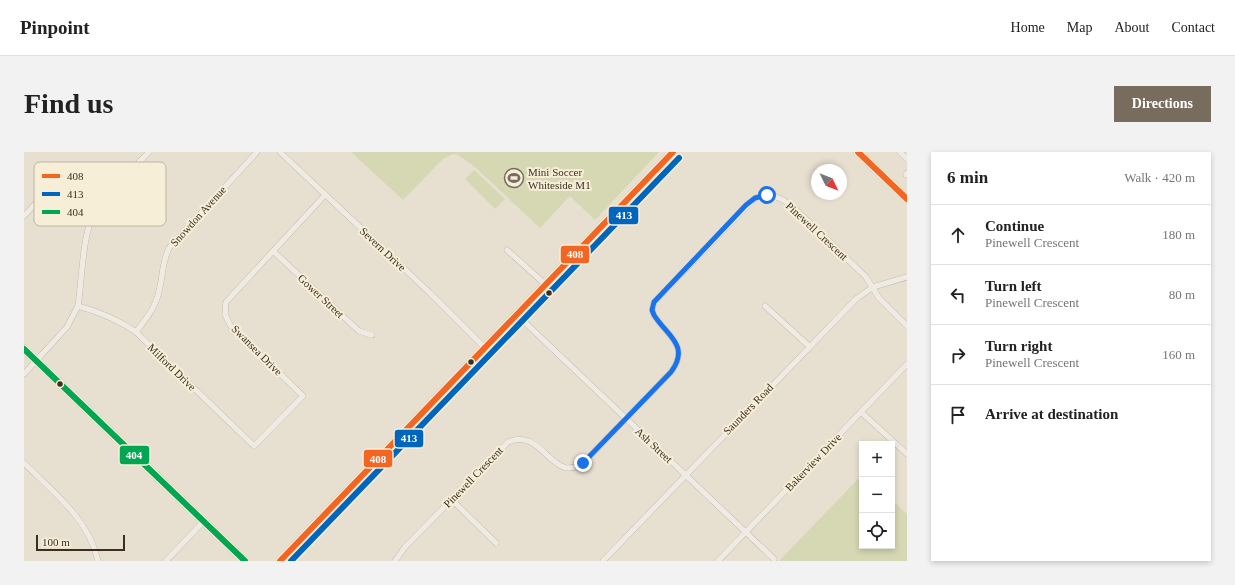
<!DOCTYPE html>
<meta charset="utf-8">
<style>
body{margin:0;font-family:Georgia,serif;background:#f2f2f2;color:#222}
.controls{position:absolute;right:12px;bottom:12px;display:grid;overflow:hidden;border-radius:0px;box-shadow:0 2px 6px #0003}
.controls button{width:36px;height:36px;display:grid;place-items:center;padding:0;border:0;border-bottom:1px solid #e0e0e0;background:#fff;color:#222;font:20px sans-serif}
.compass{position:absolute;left:787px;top:12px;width:36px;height:36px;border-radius:50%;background:#fff;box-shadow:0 2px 6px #0003;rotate:133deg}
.scale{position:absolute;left:12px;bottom:10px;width:89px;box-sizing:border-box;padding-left:4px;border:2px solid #3d2e20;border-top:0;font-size:11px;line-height:14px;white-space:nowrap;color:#3d2e20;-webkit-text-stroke:3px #f7eed8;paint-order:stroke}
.stop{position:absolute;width:12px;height:12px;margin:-9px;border:3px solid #1a73e8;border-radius:50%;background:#fff}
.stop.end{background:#1a73e8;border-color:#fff;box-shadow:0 1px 4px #0008}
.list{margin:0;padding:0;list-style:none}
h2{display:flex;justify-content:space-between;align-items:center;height:52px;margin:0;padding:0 16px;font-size:17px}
h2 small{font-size:13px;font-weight:400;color:#767676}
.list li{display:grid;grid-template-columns:26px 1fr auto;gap:12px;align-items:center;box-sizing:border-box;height:60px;padding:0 16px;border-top:1px solid #e0e0e0}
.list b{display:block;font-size:15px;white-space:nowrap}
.list p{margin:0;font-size:13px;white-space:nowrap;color:#767676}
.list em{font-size:13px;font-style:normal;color:#767676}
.icon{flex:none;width:22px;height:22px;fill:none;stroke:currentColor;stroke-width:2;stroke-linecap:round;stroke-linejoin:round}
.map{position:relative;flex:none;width:883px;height:409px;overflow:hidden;border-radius:0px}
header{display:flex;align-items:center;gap:24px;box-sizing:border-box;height:56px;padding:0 20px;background:#fff;border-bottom:1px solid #e0e0e0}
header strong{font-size:19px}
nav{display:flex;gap:22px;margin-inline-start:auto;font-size:14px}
.intro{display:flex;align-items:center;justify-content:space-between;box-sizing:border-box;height:96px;padding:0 24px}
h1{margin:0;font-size:28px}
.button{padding:10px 18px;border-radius:0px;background:#786c5e;color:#fff;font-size:14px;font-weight:700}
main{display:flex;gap:24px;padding:0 24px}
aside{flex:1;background:#fff;border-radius:0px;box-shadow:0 2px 6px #0003}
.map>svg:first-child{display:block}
.green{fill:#d6d7b3}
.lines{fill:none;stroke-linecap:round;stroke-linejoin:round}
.street-casing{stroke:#ada599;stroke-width:6}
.secondary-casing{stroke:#9c958a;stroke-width:9}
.street{stroke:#efebe3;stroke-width:5.5}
.secondary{stroke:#efebe3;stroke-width:8}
.bus-1-casing{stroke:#f7eed8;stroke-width:9}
.bus-2-casing{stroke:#f7eed8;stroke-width:9}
.bus-3-casing{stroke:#f7eed8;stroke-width:9}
.bus-1{stroke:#f26522;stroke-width:6}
.bus-2{stroke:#0065bd;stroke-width:6}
.bus-3{stroke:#00a651;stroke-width:6}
.route{stroke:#1a73e8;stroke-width:5}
.bus-dot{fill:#3d2e20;stroke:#f7eed8;stroke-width:1.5}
.labels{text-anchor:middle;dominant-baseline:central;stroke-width:4;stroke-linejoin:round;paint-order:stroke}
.poi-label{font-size:11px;fill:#3d2e20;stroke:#f7eed8;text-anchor:start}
.street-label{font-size:11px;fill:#3d2e20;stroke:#f7eed8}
.key{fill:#f7eed8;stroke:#bfb4a1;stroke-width:1}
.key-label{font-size:11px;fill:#3d2e20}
.line-badge{stroke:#f7eed8;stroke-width:1.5}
.badge-label{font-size:11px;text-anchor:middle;font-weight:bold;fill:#fff}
</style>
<header>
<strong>Pinpoint</strong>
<nav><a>Home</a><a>Map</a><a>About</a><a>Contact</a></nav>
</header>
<div class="intro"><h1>Find us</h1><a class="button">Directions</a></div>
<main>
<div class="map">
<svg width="883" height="409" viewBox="0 0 883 409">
<rect width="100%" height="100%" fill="#e7e0d1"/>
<g class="green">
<polygon points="327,0 635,0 571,68 546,44 516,76 451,15 434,3 429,2 419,7 379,48"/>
<polygon points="450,18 481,47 471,57 441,27"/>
<polygon points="838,323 838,394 868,394 868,348 883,362 883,409 755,409"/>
</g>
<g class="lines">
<defs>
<g id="street">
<polyline points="256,0 406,141 461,196"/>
<polyline points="876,0 883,7"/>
<polyline points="882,23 883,21"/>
<polyline points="35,37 36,25"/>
<polyline points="0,64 24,38 29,35 35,37 72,58"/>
<polyline points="483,98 521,132"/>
<polyline points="249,99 335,179 348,183"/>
<path d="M54 154C76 160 93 167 112 180L230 294 279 244 206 173 201 162 202 150 301 43"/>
<polyline points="741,154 785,194"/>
<polyline points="492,162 750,407"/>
<path d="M112 180C122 167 132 155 135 139 139 124 138 110 145 96L233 0"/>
<path d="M0 222 43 175 54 154C58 127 58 93 67 68 76 44 107 19 125 0"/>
<polyline points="837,260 883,302"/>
<path d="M0 311C29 340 65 367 74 409"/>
<polyline points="427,347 472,391"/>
<polyline points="142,409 180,369"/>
<path d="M371 409 381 395 484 290C521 274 529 339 563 307L647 220C667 193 642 183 630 163L628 158 630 150 731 46C745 40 756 45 768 54L842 125 855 146 883 174"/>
<polyline points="579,409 832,147 849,135 883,125"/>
<polyline points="694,409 883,212"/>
</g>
<g id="secondary">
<polyline points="834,0 883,47"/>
<polyline points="0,197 221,409"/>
<polyline points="256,409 649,0"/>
</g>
</defs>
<use href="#street" class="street-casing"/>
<use href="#secondary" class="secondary-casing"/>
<use href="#street" class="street"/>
<use href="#secondary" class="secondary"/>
<defs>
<g id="bus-1">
<polyline points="834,0 883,47"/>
<polyline points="256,409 649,0"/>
</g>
<polyline id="bus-2" points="267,409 655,6"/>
<polyline id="bus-3" points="0,197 221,409"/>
</defs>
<use href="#bus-1" class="bus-1-casing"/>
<use href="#bus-2" class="bus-2-casing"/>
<use href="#bus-3" class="bus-3-casing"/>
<use href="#bus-1" class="bus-1"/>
<use href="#bus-2" class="bus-2"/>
<use href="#bus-3" class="bus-3"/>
</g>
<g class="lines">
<path class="route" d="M559 311 647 220C667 193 642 183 630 163L628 158 630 150 722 53 731 46 743 43"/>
</g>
<defs>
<symbol id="stadium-ring" viewBox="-11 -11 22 22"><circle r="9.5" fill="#f7eed8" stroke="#786c5e" stroke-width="1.5"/><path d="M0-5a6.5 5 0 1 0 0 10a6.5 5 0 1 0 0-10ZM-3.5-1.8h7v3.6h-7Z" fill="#786c5e"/></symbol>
</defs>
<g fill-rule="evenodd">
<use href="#stadium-ring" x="479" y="15" width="22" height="22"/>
</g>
<g class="bus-dot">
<circle cx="525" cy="141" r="3.5"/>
<circle cx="447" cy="210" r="3.5"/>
<circle cx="36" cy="232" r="3.5"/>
</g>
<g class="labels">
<g class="poi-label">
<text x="504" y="20">Mini Soccer<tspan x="504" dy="13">Whiteside M1</tspan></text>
</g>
<g class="street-label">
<text transform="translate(174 64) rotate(-48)">Snowdon Avenue</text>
<text transform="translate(793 79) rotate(43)">Pinewell Crescent</text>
<text transform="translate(359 97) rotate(43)">Severn Drive</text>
<text transform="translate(297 144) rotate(43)">Gower Street</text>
<text transform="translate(233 198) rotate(45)">Swansea Drive</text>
<text transform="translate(148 215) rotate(44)">Milford Drive</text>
<text transform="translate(724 257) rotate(-46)">Saunders Road</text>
<text transform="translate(630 293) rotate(43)">Ash Street</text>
<text transform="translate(789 310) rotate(-46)">Bakerview Drive</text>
<text transform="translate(449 325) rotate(-46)">Pinewell Crescent</text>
</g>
</g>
<rect x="10" y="10" width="132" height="64" rx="6" class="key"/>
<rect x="18" y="22" width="18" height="4" fill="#f26522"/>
<rect x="18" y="40" width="18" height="4" fill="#0065bd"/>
<rect x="18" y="58" width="18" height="4" fill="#00a651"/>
<g class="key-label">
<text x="43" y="28">408</text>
<text x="43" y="46">413</text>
<text x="43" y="64">404</text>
</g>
<g class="line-badge">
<rect x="584" y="54" width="31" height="19" rx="4" fill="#0065bd"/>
<rect x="536" y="93" width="30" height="19" rx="4" fill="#f26522"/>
<rect x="370" y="277" width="30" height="19" rx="4" fill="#0065bd"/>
<rect x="95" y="293" width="31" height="20" rx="4" fill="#00a651"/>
<rect x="339" y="297" width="30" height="19" rx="4" fill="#f26522"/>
</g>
<g class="badge-label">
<text x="600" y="67">413</text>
<text x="551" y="106">408</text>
<text x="385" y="290">413</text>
<text x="110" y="307">404</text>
<text x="354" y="311">408</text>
</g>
</svg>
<div class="controls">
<button>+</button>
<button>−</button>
<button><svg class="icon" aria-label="locate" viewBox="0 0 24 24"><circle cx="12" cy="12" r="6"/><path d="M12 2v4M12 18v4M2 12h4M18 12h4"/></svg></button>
</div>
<svg class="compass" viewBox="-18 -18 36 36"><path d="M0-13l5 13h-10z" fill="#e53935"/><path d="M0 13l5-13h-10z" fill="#767676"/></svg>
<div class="scale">100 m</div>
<div class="stop" style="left:743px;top:43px"></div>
<div class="stop end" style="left:559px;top:311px"></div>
</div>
<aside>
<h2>6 min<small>Walk · 420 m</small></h2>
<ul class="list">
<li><svg class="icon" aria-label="ahead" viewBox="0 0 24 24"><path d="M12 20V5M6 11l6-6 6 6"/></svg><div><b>Continue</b><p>Pinewell Crescent</p></div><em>180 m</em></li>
<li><svg class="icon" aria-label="left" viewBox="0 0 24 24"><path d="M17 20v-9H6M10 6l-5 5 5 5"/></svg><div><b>Turn left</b><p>Pinewell Crescent</p></div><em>80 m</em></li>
<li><svg class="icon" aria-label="right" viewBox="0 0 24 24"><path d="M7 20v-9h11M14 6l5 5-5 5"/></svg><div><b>Turn right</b><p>Pinewell Crescent</p></div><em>160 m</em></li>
<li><svg class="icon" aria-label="arrive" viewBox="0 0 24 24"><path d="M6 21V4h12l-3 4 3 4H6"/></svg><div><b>Arrive at destination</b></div></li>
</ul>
</aside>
</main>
